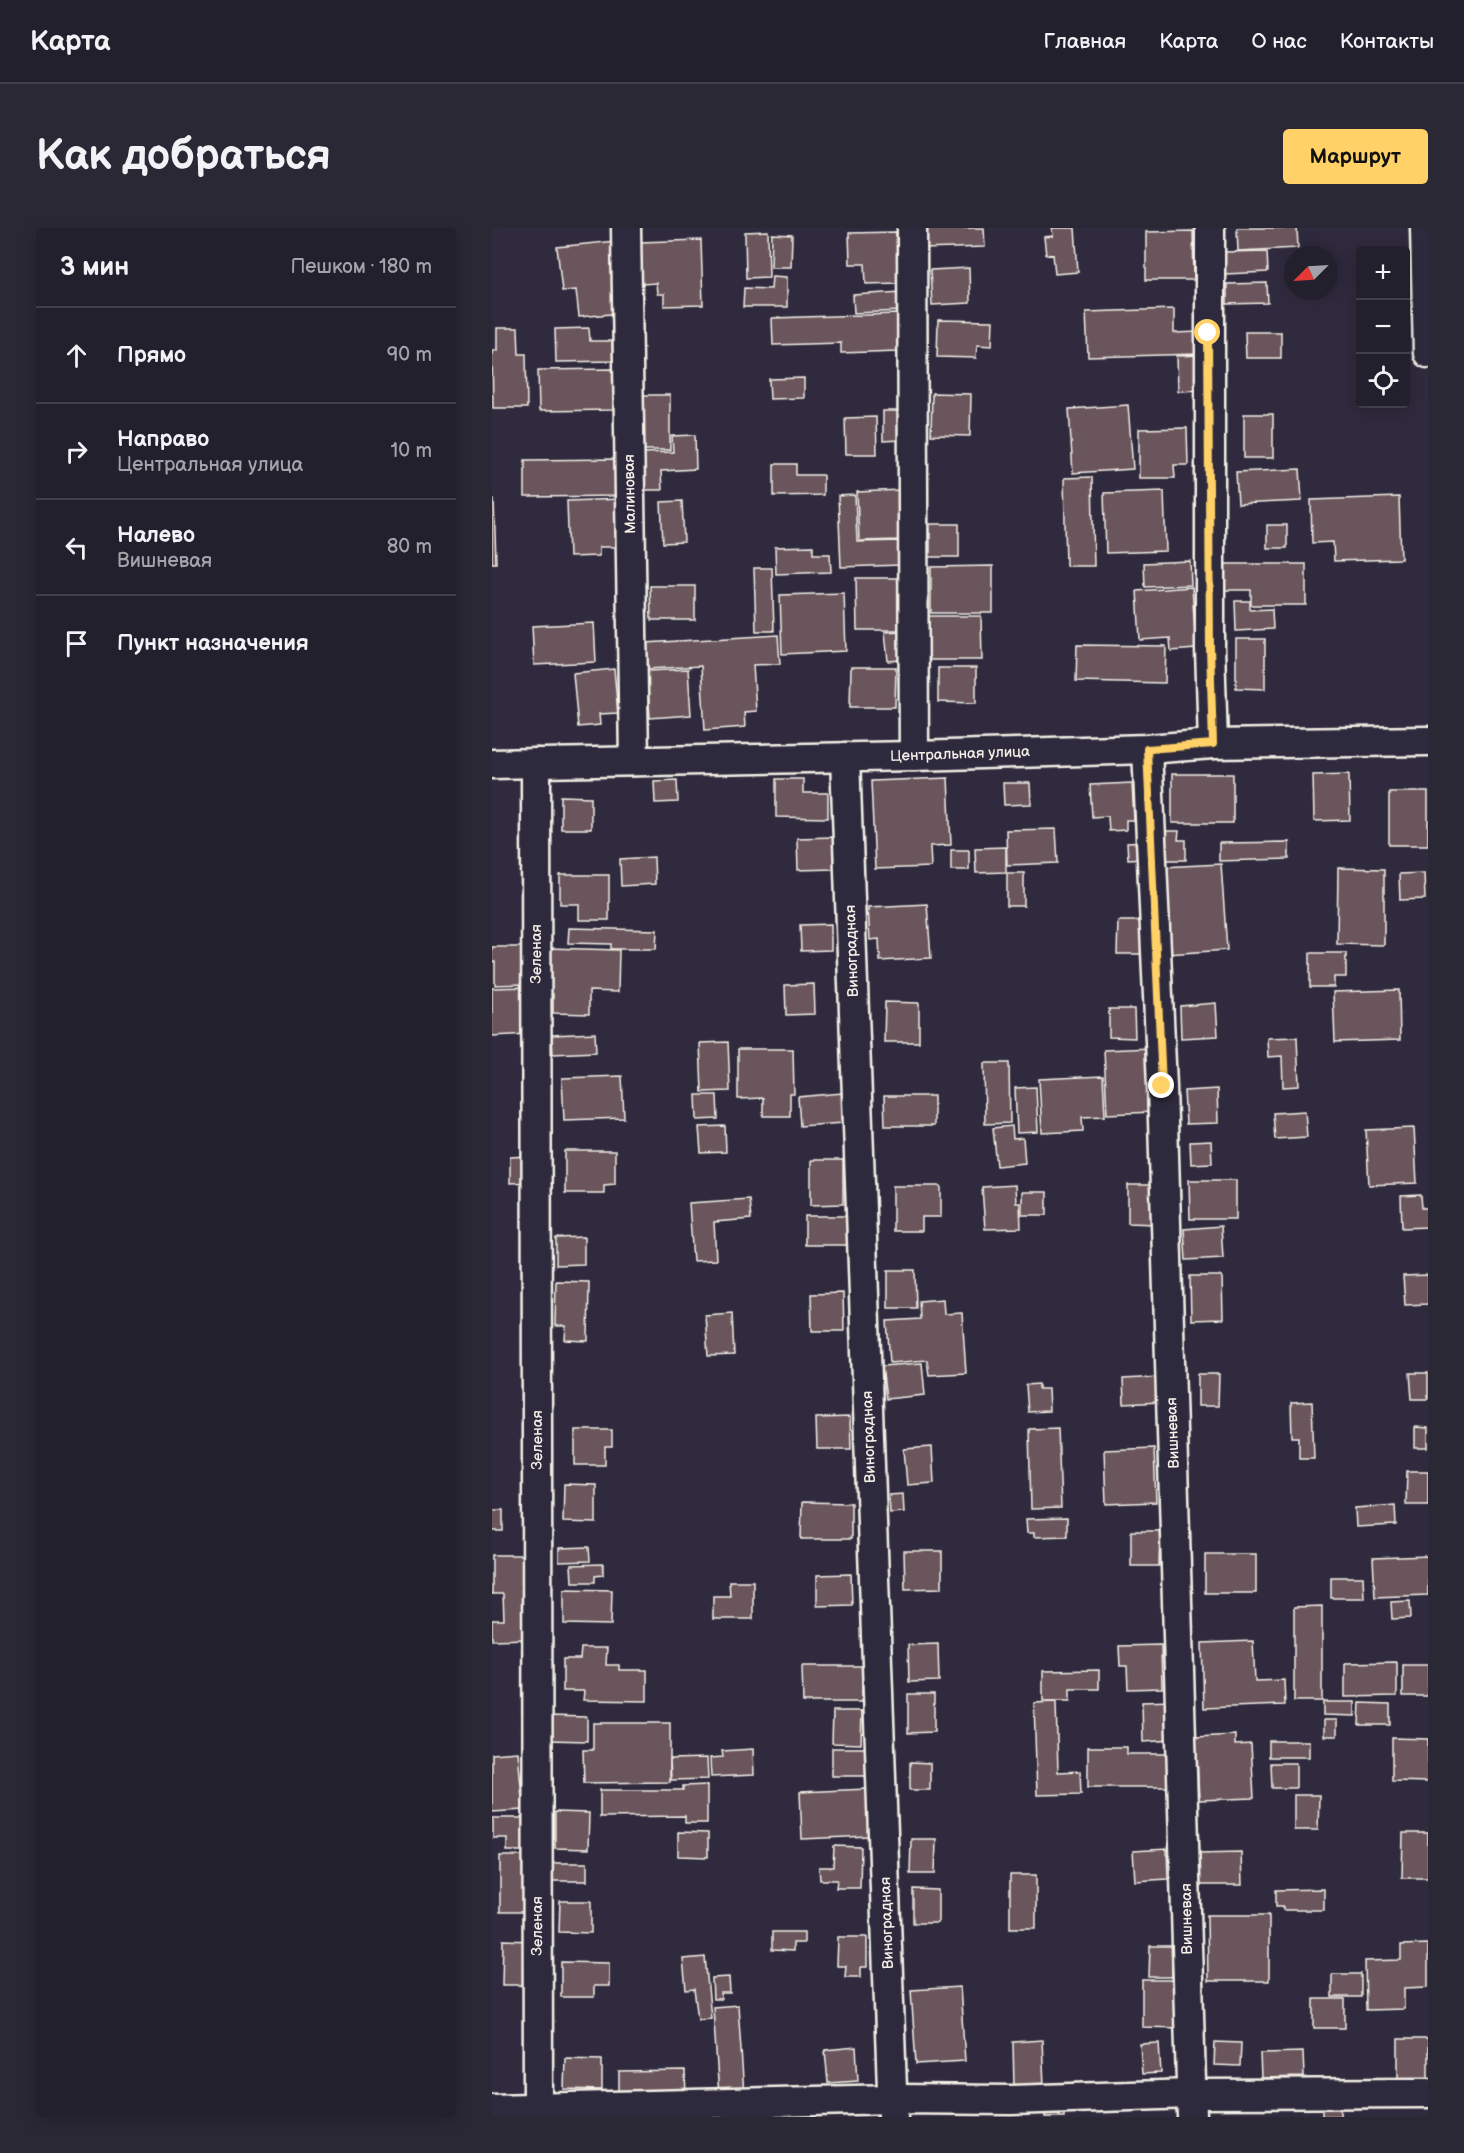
<!DOCTYPE html>
<html lang="ru">
<meta charset="utf-8">
<style>
body{margin:0;font-family:"Balsamiq Sans",sans-serif;background:#2b2836;color:#f1f3f6}
.controls{position:absolute;right:18px;top:18px;display:grid;overflow:hidden;border-radius:6px;box-shadow:0 3px 15px #0003}
.controls button{width:54px;height:54px;display:grid;place-items:center;padding:0;border:0;border-bottom:2px solid #403e4a;background:#23202e;color:#f1f3f6;font:30px sans-serif}
.compass{position:absolute;left:792px;top:18px;width:54px;height:54px;border-radius:50%;background:#23202e;box-shadow:0 3px 15px #0003;rotate:246deg}
.stop{position:absolute;width:18px;height:18px;margin:-14px;border:4px solid #ffd166;border-radius:50%;background:#fff}
.stop.end{background:#ffd166;border-color:#fff;box-shadow:0 2px 6px #0008}
.list{margin:0;padding:0;list-style:none}
h2{display:flex;justify-content:space-between;align-items:center;height:78px;margin:0;padding:0 24px;font-size:26px}
h2 small{font-size:20px;font-weight:400;color:#a3a3aa}
.list li{display:grid;grid-template-columns:39px 1fr auto;gap:18px;align-items:center;box-sizing:border-box;height:96px;padding:0 24px;border-top:2px solid #403e4a}
.list b{display:block;font-size:22px;white-space:nowrap}
.list p{margin:0;font-size:20px;white-space:nowrap;color:#a3a3aa}
.list em{font-size:20px;font-style:normal;color:#a3a3aa}
.icon{flex:none;width:33px;height:33px;fill:none;stroke:currentColor;stroke-width:2;stroke-linecap:round;stroke-linejoin:round}
.map{position:relative;flex:none;width:936px;height:1889px;overflow:hidden;border-radius:6px}
header{display:flex;align-items:center;gap:36px;box-sizing:border-box;height:84px;padding:0 30px;background:#23202e;border-bottom:2px solid #403e4a}
header strong{font-size:28px}
nav{display:flex;gap:33px;margin-inline-start:auto;font-size:21px}
.intro{display:flex;align-items:center;justify-content:space-between;box-sizing:border-box;height:144px;padding:0 36px}
h1{margin:0;font-size:42px}
.button{padding:15px 27px;border-radius:6px;background:#ffd166;color:#111;font-size:21px;font-weight:700}
main{display:flex;gap:36px;padding:0 36px}
aside{flex:1;background:#23202e;border-radius:6px;box-shadow:0 3px 15px #0003}
.map>svg:first-child{display:block}
.building{fill:#6b555b;stroke:#f4f1e8;stroke-width:1.5}
.lines{fill:none;stroke-linecap:round;stroke-linejoin:round}
.minor-casing{stroke:#f4f1e8;stroke-width:33}
.minor{stroke:#2f2a3d;stroke-width:28}
.route{stroke:#ffd166;stroke-width:8}
.labels{text-anchor:middle;dominant-baseline:central;stroke-width:4.5;stroke-linejoin:round;paint-order:stroke}
.street-label{font-size:15px;fill:#f4f1e8;stroke:#2f2a3d}
</style>
<header>
<strong>Карта</strong>
<nav><a>Главная</a><a>Карта</a><a>О нас</a><a>Контакты</a></nav>
</header>
<div class="intro"><h1>Как добраться</h1><a class="button">Маршрут</a></div>
<main>
<aside>
<h2>3 мин<small>Пешком · 180 m</small></h2>
<ul class="list">
<li><svg class="icon" aria-label="ahead" viewBox="0 0 24 24"><path d="M12 20V5M6 11l6-6 6 6"/></svg><div><b>Прямо</b></div><em>90 m</em></li>
<li><svg class="icon" aria-label="right" viewBox="0 0 24 24"><path d="M7 20v-9h11M14 6l5 5-5 5"/></svg><div><b>Направо</b><p>Центральная улица</p></div><em>10 m</em></li>
<li><svg class="icon" aria-label="left" viewBox="0 0 24 24"><path d="M17 20v-9H6M10 6l-5 5 5 5"/></svg><div><b>Налево</b><p>Вишневая</p></div><em>80 m</em></li>
<li><svg class="icon" aria-label="arrive" viewBox="0 0 24 24"><path d="M6 21V4h12l-3 4 3 4H6"/></svg><div><b>Пункт назначения</b></div></li>
</ul>
</aside>
<div class="map">
<svg width="936" height="1889" viewBox="0 0 936 1889">
<rect width="100%" height="100%" fill="#2f2a3d"/>
<filter id="ink" filterUnits="userSpaceOnUse"><feTurbulence type="fractalNoise" baseFrequency=".0167" numOctaves="2"/><feDisplacementMap in="SourceGraphic" scale="12" xChannelSelector="R" yChannelSelector="G"/><feConvolveMatrix kernelMatrix="1 2 1 2 8 2 1 2 1" color-interpolation-filters="sRGB"/></filter>
<g filter="url(#ink)">
<g class="building">
<polygon points="430,0 492,0 493,19 431,21"/>
<polygon points="560,0 583,0 586,44 563,46 561,26 554,27 552,9 561,8"/>
<polygon points="745,0 805,0 806,20 746,23"/>
<polygon points="276,3 277,49 254,50 253,4"/>
<polygon points="701,3 702,52 654,52 654,4"/>
<polygon points="404,4 406,55 374,56 373,36 358,36 357,5"/>
<polygon points="280,6 300,7 299,39 279,39"/>
<polygon points="209,12 211,77 172,78 172,66 165,66 164,55 150,56 148,14"/>
<polygon points="123,13 130,85 87,89 84,62 70,63 65,19"/>
<polygon points="775,23 776,44 733,46 733,24"/>
<polygon points="477,40 478,75 440,77 438,42"/>
<polygon points="280,48 295,49 295,79 251,79 252,60 279,61"/>
<polygon points="775,55 776,75 735,76 735,56"/>
<polygon points="410,64 411,83 362,85 361,67"/>
<polygon points="682,81 682,105 708,104 708,126 596,129 594,84"/>
<polygon points="405,86 406,123 349,125 349,115 281,117 280,90"/>
<polygon points="446,92 501,93 500,118 485,117 484,130 445,129"/>
<polygon points="5,100 26,100 27,126 34,126 35,180 1,180 0,122 5,122"/>
<polygon points="97,100 98,113 120,113 121,133 64,134 63,101"/>
<polygon points="753,104 789,104 789,130 754,130"/>
<polygon points="709,127 711,162 686,163 685,128"/>
<polygon points="121,141 121,182 47,183 46,142"/>
<polygon points="312,150 312,170 278,171 277,151"/>
<polygon points="440,165 479,166 478,208 439,207"/>
<rect x="146" y="167" width="32" height="55"/>
<polygon points="636,177 641,241 581,245 577,181"/>
<polygon points="391,183 407,183 408,212 391,213"/>
<rect x="752" y="186" width="29" height="44"/>
<polygon points="384,189 385,226 354,226 353,190"/>
<polygon points="695,200 696,237 682,237 683,250 647,250 647,201"/>
<polygon points="203,207 204,241 169,243 170,262 150,262 149,225 181,224 180,208"/>
<polygon points="128,231 128,268 33,269 33,232"/>
<polygon points="282,236 304,236 304,247 331,247 331,267 282,268"/>
<polygon points="808,241 810,273 746,276 744,244"/>
<polygon points="600,249 602,338 574,338 572,250"/>
<polygon points="409,262 411,312 367,313 365,264"/>
<polygon points="672,263 674,323 614,325 612,265"/>
<polygon points="363,267 365,314 409,313 410,337 349,339 346,268"/>
<polygon points="907,269 909,331 842,333 841,314 820,315 819,272"/>
<polygon points="0,271 2,271 4,335 0,335"/>
<polygon points="130,271 131,292 124,292 125,319 107,319 107,328 77,329 75,273"/>
<polygon points="190,273 192,314 171,315 169,274"/>
<rect x="438" y="296" width="29" height="33"/>
<rect x="775" y="297" width="20" height="23"/>
<polygon points="321,318 321,326 338,326 339,344 284,346 283,319"/>
<polygon points="698,333 699,357 653,359 652,335"/>
<polygon points="730,336 814,336 814,377 759,377 759,362 730,362"/>
<polygon points="501,338 501,385 439,385 439,339"/>
<polygon points="262,340 280,340 282,403 264,403"/>
<polygon points="364,350 414,350 414,402 365,402"/>
<polygon points="158,358 203,358 203,392 159,392"/>
<polygon points="700,359 704,421 679,423 678,410 648,412 645,363"/>
<polygon points="352,365 354,423 290,426 288,367"/>
<polygon points="743,373 758,373 758,382 780,381 781,401 744,403"/>
<polygon points="435,388 489,388 490,432 436,432"/>
<polygon points="102,395 104,434 42,437 40,398"/>
<polygon points="409,403 411,432 396,433 393,404"/>
<polygon points="286,407 288,436 261,437 264,483 252,484 253,499 213,502 209,438 155,441 153,415"/>
<polygon points="744,411 773,411 773,461 744,460"/>
<polygon points="585,417 674,418 673,455 584,453"/>
<polygon points="359,439 404,439 403,479 358,479"/>
<polygon points="446,440 484,440 484,475 446,474"/>
<polygon points="122,441 126,485 107,486 108,497 86,499 81,445"/>
<polygon points="196,441 199,487 158,490 155,443"/>
<rect x="680" y="546" width="61" height="49"/>
<polygon points="857,546 858,592 822,593 821,547"/>
<polygon points="456,550 459,617 438,618 439,639 383,641 379,553"/>
<polygon points="284,551 311,551 311,565 336,565 336,590 284,589"/>
<polygon points="185,552 186,574 163,575 162,553"/>
<polygon points="511,555 538,555 539,576 512,577"/>
<polygon points="640,555 642,592 634,592 634,602 617,603 616,588 600,589 598,557"/>
<rect x="897" y="564" width="39" height="53"/>
<polygon points="69,568 99,569 99,601 69,601"/>
<polygon points="564,601 566,635 515,637 514,602"/>
<polygon points="672,603 687,603 686,612 694,612 694,632 672,632"/>
<polygon points="342,609 343,641 306,642 305,610"/>
<polygon points="654,614 655,630 636,631 635,615"/>
<polygon points="797,614 797,631 727,633 727,615"/>
<polygon points="514,619 514,644 484,645 483,620"/>
<rect x="459" y="622" width="18" height="20"/>
<polygon points="162,629 163,656 129,658 128,631"/>
<polygon points="729,636 735,722 675,726 670,639"/>
<polygon points="846,640 892,641 892,717 845,716"/>
<rect x="515" y="645" width="17" height="33"/>
<polygon points="932,645 933,671 908,672 907,646"/>
<polygon points="68,647 117,647 117,692 87,692 87,676 68,676"/>
<polygon points="435,676 439,730 388,733 387,711 378,712 376,679"/>
<polygon points="626,693 652,693 652,726 625,726"/>
<polygon points="339,696 339,722 309,723 308,697"/>
<polygon points="77,700 165,702 164,721 119,721 119,716 76,715"/>
<polygon points="0,719 36,719 37,756 3,757 3,734 0,734"/>
<polygon points="54,720 127,722 126,764 97,763 97,786 61,785 61,766 53,766"/>
<polygon points="818,725 854,725 854,749 842,749 842,759 818,759"/>
<polygon points="322,756 323,786 294,787 293,757"/>
<polygon points="37,759 39,806 0,808 0,760"/>
<polygon points="907,762 908,812 843,814 841,764"/>
<polygon points="393,774 427,775 427,814 392,814"/>
<polygon points="724,775 726,808 689,810 688,778"/>
<polygon points="617,781 642,781 643,810 617,809"/>
<polygon points="103,805 104,824 61,826 60,807"/>
<polygon points="805,809 807,858 791,859 790,828 776,829 775,810"/>
<polygon points="236,814 238,863 210,864 208,815"/>
<polygon points="660,820 662,884 615,886 612,822"/>
<polygon points="246,821 301,821 302,866 298,866 298,888 271,888 271,870 246,871"/>
<polygon points="492,835 517,835 518,895 493,896"/>
<polygon points="130,848 132,890 72,892 70,850"/>
<polygon points="611,848 613,888 590,889 591,903 550,905 547,851"/>
<polygon points="544,859 546,904 525,905 523,860"/>
<polygon points="725,861 726,895 694,896 692,863"/>
<polygon points="350,865 352,895 308,898 306,869"/>
<polygon points="204,867 225,867 226,891 205,892"/>
<polygon points="392,868 442,868 442,898 393,898"/>
<polygon points="813,883 815,909 783,911 781,885"/>
<polygon points="233,898 234,924 209,925 207,899"/>
<polygon points="520,898 521,911 531,910 533,935 505,938 501,900"/>
<polygon points="922,900 925,955 877,957 874,902"/>
<polygon points="719,913 720,935 699,936 698,914"/>
<polygon points="73,923 123,923 123,956 112,957 112,965 73,965"/>
<polygon points="38,928 39,954 18,955 18,929"/>
<polygon points="319,932 351,932 351,976 319,977"/>
<polygon points="697,952 744,952 744,991 698,991"/>
<polygon points="523,957 524,975 528,975 529,1000 493,1001 490,959"/>
<polygon points="636,957 664,957 663,996 636,995"/>
<polygon points="401,958 449,958 449,989 430,989 430,1003 401,1003"/>
<rect x="530" y="964" width="25" height="23"/>
<polygon points="929,967 930,980 936,980 936,999 910,1000 909,968"/>
<polygon points="257,971 259,991 222,994 224,1032 201,1033 197,975"/>
<rect x="313" y="988" width="42" height="29"/>
<polygon points="729,998 731,1030 694,1032 692,1001"/>
<polygon points="92,1009 92,1036 64,1037 64,1010"/>
<polygon points="396,1042 423,1042 424,1080 396,1080"/>
<polygon points="936,1047 936,1076 913,1077 911,1048"/>
<polygon points="698,1048 730,1048 731,1091 699,1092"/>
<polygon points="64,1053 97,1054 96,1113 73,1112 74,1098 63,1098"/>
<polygon points="351,1065 352,1103 320,1103 319,1066"/>
<polygon points="451,1071 452,1086 470,1085 474,1145 437,1147 435,1132 398,1135 395,1093 428,1091 427,1073"/>
<polygon points="240,1085 242,1127 216,1128 213,1087"/>
<polygon points="430,1135 433,1167 394,1171 390,1138"/>
<polygon points="918,1145 936,1145 936,1171 920,1171"/>
<polygon points="706,1146 727,1146 726,1178 706,1178"/>
<polygon points="667,1149 668,1174 632,1176 631,1151"/>
<polygon points="547,1156 547,1161 556,1161 557,1183 536,1184 534,1157"/>
<polygon points="820,1174 822,1230 807,1230 807,1209 800,1209 799,1175"/>
<polygon points="358,1189 359,1221 325,1221 324,1190"/>
<polygon points="923,1199 936,1200 936,1220 923,1220"/>
<polygon points="566,1200 569,1280 539,1281 537,1201"/>
<polygon points="83,1202 120,1202 120,1219 113,1219 113,1237 83,1237"/>
<polygon points="440,1219 442,1255 415,1257 412,1221"/>
<polygon points="662,1220 664,1274 614,1276 612,1222"/>
<polygon points="915,1243 936,1243 936,1277 914,1277"/>
<polygon points="72,1256 104,1257 104,1295 71,1294"/>
<polygon points="411,1266 412,1284 398,1285 397,1267"/>
<polygon points="310,1274 359,1275 359,1311 309,1311"/>
<polygon points="903,1277 904,1297 864,1299 863,1280"/>
<rect x="0" y="1282" width="11" height="21"/>
<polygon points="575,1290 575,1308 542,1309 542,1305 535,1305 534,1291"/>
<polygon points="639,1303 668,1303 667,1338 639,1338"/>
<polygon points="97,1319 98,1333 67,1334 67,1320"/>
<polygon points="412,1323 450,1323 450,1360 413,1361"/>
<rect x="713" y="1326" width="51" height="39"/>
<polygon points="0,1327 37,1327 38,1411 0,1412 0,1392 12,1392 11,1366 0,1366"/>
<polygon points="936,1328 936,1367 883,1369 881,1330"/>
<polygon points="111,1336 111,1347 103,1348 103,1354 80,1354 79,1337"/>
<polygon points="359,1346 360,1377 325,1378 325,1347"/>
<polygon points="839,1349 871,1349 872,1370 839,1370"/>
<polygon points="237,1353 261,1353 261,1391 221,1391 221,1368 238,1368"/>
<polygon points="72,1361 120,1362 119,1397 72,1396"/>
<polygon points="918,1373 919,1390 900,1391 899,1374"/>
<polygon points="830,1378 830,1473 802,1473 802,1379"/>
<polygon points="761,1413 763,1453 792,1452 793,1477 712,1480 710,1415"/>
<polygon points="446,1416 447,1453 417,1454 416,1417"/>
<polygon points="669,1417 670,1460 636,1461 635,1438 628,1438 627,1418"/>
<polygon points="89,1420 115,1420 114,1437 127,1437 127,1442 155,1442 155,1473 91,1472 92,1463 71,1463 71,1431 88,1431"/>
<polygon points="905,1434 905,1468 853,1469 853,1435"/>
<rect x="911" y="1437" width="25" height="31"/>
<polygon points="310,1438 370,1438 370,1474 311,1474"/>
<polygon points="607,1442 607,1461 578,1461 578,1473 551,1473 551,1443"/>
<polygon points="416,1466 442,1466 442,1504 416,1505"/>
<polygon points="680,1473 682,1512 651,1514 650,1474"/>
<polygon points="564,1474 566,1544 588,1543 589,1566 545,1567 542,1475"/>
<polygon points="831,1474 863,1474 863,1488 831,1487"/>
<polygon points="868,1475 898,1476 898,1497 867,1497"/>
<polygon points="341,1483 370,1483 369,1516 340,1515"/>
<polygon points="56,1488 95,1489 95,1513 55,1512"/>
<rect x="832" y="1492" width="13" height="16"/>
<polygon points="101,1495 178,1495 178,1554 92,1555 91,1522 101,1522"/>
<polygon points="743,1507 743,1517 759,1516 762,1570 707,1572 704,1509"/>
<polygon points="900,1510 936,1511 936,1554 900,1553"/>
<rect x="777" y="1513" width="40" height="16"/>
<polygon points="596,1519 635,1519 635,1526 676,1526 675,1559 596,1559"/>
<rect x="340" y="1520" width="34" height="28"/>
<polygon points="261,1521 262,1547 219,1549 218,1530 231,1529 230,1523"/>
<polygon points="26,1524 31,1582 0,1584 0,1526"/>
<polygon points="215,1530 216,1551 179,1552 178,1531"/>
<polygon points="418,1534 438,1535 438,1562 418,1562"/>
<polygon points="779,1535 804,1535 804,1560 780,1560"/>
<polygon points="215,1557 215,1595 193,1595 193,1588 108,1589 108,1562 191,1562 191,1558"/>
<polygon points="375,1561 377,1608 310,1611 308,1564"/>
<polygon points="802,1567 827,1567 826,1602 802,1602"/>
<polygon points="63,1584 97,1585 96,1621 63,1620"/>
<polygon points="1,1590 39,1590 39,1623 15,1623 15,1610 1,1610"/>
<polygon points="186,1604 216,1605 216,1629 186,1628"/>
<polygon points="911,1605 936,1605 936,1650 910,1650"/>
<polygon points="419,1611 444,1611 443,1646 418,1646"/>
<polygon points="342,1618 369,1619 368,1660 344,1660 345,1652 328,1652 327,1639 341,1639"/>
<polygon points="675,1621 676,1651 643,1653 641,1623"/>
<polygon points="749,1624 750,1657 705,1657 705,1625"/>
<rect x="8" y="1628" width="33" height="56"/>
<rect x="61" y="1635" width="34" height="18"/>
<rect x="518" y="1647" width="26" height="53"/>
<polygon points="421,1661 446,1662 446,1695 421,1695"/>
<polygon points="832,1661 832,1682 791,1682 791,1678 784,1678 784,1662"/>
<polygon points="68,1673 99,1673 99,1705 67,1704"/>
<polygon points="715,1687 777,1687 777,1753 716,1753"/>
<polygon points="280,1704 312,1704 312,1715 301,1715 301,1723 280,1722"/>
<polygon points="346,1709 375,1709 375,1739 369,1739 369,1749 353,1749 354,1738 345,1738"/>
<polygon points="11,1712 38,1713 38,1757 10,1757"/>
<polygon points="936,1716 936,1759 912,1760 912,1781 874,1782 873,1733 909,1732 909,1717"/>
<polygon points="658,1718 680,1718 680,1749 657,1749"/>
<polygon points="213,1729 219,1790 206,1791 202,1761 194,1762 191,1731"/>
<polygon points="69,1734 117,1735 117,1758 102,1758 102,1769 69,1769"/>
<rect x="840" y="1746" width="29" height="23"/>
<polygon points="237,1749 238,1765 229,1765 229,1771 221,1771 220,1750"/>
<polygon points="650,1752 690,1752 689,1800 650,1799"/>
<polygon points="468,1759 473,1833 424,1836 419,1762"/>
<rect x="822" y="1771" width="31" height="29"/>
<polygon points="246,1777 252,1866 227,1868 221,1779"/>
<polygon points="906,1811 936,1811 936,1854 906,1853"/>
<polygon points="550,1812 552,1858 522,1859 521,1814"/>
<polygon points="723,1814 749,1815 748,1838 722,1837"/>
<polygon points="667,1815 669,1845 650,1846 648,1816"/>
<polygon points="364,1819 366,1853 336,1855 333,1822"/>
<polygon points="811,1824 812,1849 769,1850 768,1825"/>
<polygon points="73,1830 110,1831 110,1862 72,1861"/>
<polygon points="193,1843 194,1867 127,1867 127,1844"/>
<rect x="830" y="1870" width="18" height="18"/>
<polygon points="553,1880 572,1881 572,1889 553,1889"/>
</g>
<g class="lines">
<defs>
<g id="minor">
<polyline points="134,0 142,533"/>
<polyline points="420,0 422,528"/>
<polyline points="718,0 718,420 721,516"/>
<polyline points="933,0 936,125"/>
<polyline points="655,521 670,858 700,1889"/>
<polyline points="353,529 401,1889"/>
<polyline points="44,535 46,1889"/>
<polyline points="0,536 422,528 655,521 721,516 936,513"/>
<polyline points="0,1881 401,1871 519,1872 699,1866 936,1865"/>
</g>
</defs>
<use href="#minor" class="minor-casing"/>
<use href="#minor" class="minor"/>
</g>
</g>
<g class="lines" filter="url(#ink)">
<polyline class="route" points="670,858 655,521 721,516 718,420 716,105"/>
</g>
<g class="labels">
<g class="street-label">
<text transform="translate(138 266) rotate(-91)">Малиновая</text>
<text transform="translate(468 526) rotate(-2)">Центральная улица</text>
<text transform="translate(360 723) rotate(-92)">Виноградная</text>
<text transform="translate(44 726) rotate(-90)">Зеленая</text>
<text transform="translate(681 1205) rotate(-92)">Вишневая</text>
<text transform="translate(377 1209) rotate(-92)">Виноградная</text>
<text transform="translate(45 1212) rotate(-90)">Зеленая</text>
<text transform="translate(695 1691) rotate(-91)">Вишневая</text>
<text transform="translate(395 1695) rotate(-92)">Виноградная</text>
<text transform="translate(45 1698) rotate(-90)">Зеленая</text>
</g>
</g>
</svg>
<div class="controls">
<button>+</button>
<button>−</button>
<button><svg class="icon" aria-label="locate" viewBox="0 0 24 24"><circle cx="12" cy="12" r="6"/><path d="M12 2v4M12 18v4M2 12h4M18 12h4"/></svg></button>
</div>
<svg class="compass" viewBox="-18 -18 36 36"><path d="M0-13l5 13h-10z" fill="#e53935"/><path d="M0 13l5-13h-10z" fill="#a3a3aa"/></svg>
<div class="stop" style="left:716px;top:105px"></div>
<div class="stop end" style="left:670px;top:858px"></div>
</div>
</main>
